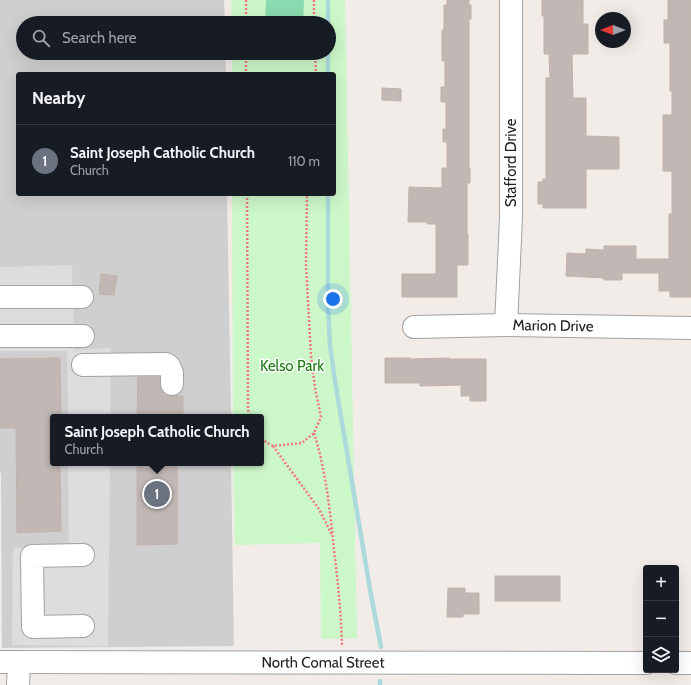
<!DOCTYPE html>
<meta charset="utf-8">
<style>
body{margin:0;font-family:Cabin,sans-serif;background:#242831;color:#f1f3f6}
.controls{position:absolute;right:12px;bottom:12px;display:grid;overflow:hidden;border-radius:4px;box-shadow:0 4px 16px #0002}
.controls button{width:36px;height:36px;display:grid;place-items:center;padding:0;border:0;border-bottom:1px solid #363941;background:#171b24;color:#f1f3f6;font:20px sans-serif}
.compass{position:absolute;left:595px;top:12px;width:36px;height:36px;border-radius:50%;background:#171b24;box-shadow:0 4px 16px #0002;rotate:270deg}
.you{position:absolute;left:333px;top:299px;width:14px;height:14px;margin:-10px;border:3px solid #fff;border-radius:50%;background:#1a73e8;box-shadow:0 0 0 6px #1a73e833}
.badge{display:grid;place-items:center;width:26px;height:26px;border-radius:50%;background:#b45309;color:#fff;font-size:13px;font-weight:700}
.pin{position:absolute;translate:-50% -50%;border:2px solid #fff;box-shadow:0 1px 4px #0006}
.popup{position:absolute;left:50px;top:414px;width:214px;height:52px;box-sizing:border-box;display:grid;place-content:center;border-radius:4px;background:#171b24;filter:drop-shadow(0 1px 3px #0005);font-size:13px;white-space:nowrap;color:#9ea1a6}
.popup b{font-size:15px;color:#f1f3f6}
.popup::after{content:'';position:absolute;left:50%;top:100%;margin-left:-8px;border:8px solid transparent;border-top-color:#171b24}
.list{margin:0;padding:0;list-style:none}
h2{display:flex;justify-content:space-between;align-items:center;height:52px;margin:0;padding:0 16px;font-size:17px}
h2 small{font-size:13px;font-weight:400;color:#9ea1a6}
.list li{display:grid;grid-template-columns:26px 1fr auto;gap:12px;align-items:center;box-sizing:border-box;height:72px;padding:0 16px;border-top:1px solid #363941}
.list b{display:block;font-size:15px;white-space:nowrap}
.list p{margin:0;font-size:13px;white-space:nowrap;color:#9ea1a6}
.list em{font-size:13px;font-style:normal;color:#9ea1a6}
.icon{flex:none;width:22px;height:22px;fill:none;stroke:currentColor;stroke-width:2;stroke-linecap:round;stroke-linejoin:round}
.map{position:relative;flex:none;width:691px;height:685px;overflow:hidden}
.search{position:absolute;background:#171b24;box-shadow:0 4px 16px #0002;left:16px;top:16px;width:320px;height:44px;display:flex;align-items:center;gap:10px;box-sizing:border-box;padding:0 14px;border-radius:22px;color:#9ea1a6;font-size:15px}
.panel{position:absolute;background:#171b24;box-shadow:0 4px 16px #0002;left:16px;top:72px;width:320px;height:124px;border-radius:4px}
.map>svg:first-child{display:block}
.religious{fill:#cfcfcf}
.park{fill:#ccf7c8}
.pitch{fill:#8adbaf}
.parking{fill:#ddd}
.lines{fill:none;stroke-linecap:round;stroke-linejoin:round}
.stream{stroke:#abd9dc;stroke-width:4.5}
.building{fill:#c1b7b4;stroke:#c2b1ab}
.minor-casing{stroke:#a2a2a2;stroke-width:24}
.path{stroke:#f3767e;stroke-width:2.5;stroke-dasharray:2 2;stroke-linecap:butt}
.minor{stroke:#fff;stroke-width:22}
.labels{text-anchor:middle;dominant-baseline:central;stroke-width:3;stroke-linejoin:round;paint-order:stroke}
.street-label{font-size:15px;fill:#212121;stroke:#fff}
.park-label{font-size:15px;fill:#1a7c12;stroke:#fff}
</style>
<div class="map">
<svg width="691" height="685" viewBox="0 0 691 685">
<rect width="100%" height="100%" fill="#f1ece8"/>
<polygon class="religious" points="0,0 224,0 225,23 23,23 23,53 225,53 226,74 18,74 18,194 227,194 231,417 53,417 53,463 231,463 234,646 2,648 1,473 0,473"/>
<polygon class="park" points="231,0 345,0 357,638 321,639 320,543 235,545 233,463 261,463 261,417 233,417 232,194 334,194 334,74 232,74 232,53 329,53 329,23 232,23"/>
<polygon class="pitch" points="266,0 304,0 303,23 265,23"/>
<g class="parking">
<polygon points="72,265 74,350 111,348 110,417 68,417 67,351 0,351 0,267"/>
<polygon points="68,463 110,463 108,646 12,645 13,548 69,546"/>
</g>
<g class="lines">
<g class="stream">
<polyline points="328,0 328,23"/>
<polyline points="328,53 328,74"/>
<polyline points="328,194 328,307 330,345 335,381 371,595 381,647"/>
<polyline points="380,685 380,681"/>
</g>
</g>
<g class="building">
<polygon points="447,0 469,0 469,5 471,5 471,19 469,19 469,168 470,168 470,183 467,183 467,234 468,234 468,265 457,265 457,297 402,297 402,274 436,274 436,224 427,224 427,222 408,222 409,187 442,188 442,168 447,168 447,142 443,142 443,129 446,129 446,102 441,102 441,87 445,87 445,61 442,61 442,30 444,30 444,5 447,5"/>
<polygon points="542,0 583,0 583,24 588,24 588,54 572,54 573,98 586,98 586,136 619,137 619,169 586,169 586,208 543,208 543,204 538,204 538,182 543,182 543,179 546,179 546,78 550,78 549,54 544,54 544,16 542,16"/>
<polygon points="668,0 691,0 691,297 670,297 670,291 659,291 659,273 622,273 622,280 604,280 604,278 566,276 567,253 586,254 586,249 604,250 604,246 636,246 636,259 669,259 669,214 672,214 672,171 663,171 663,115 672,115 672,91 670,91 670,43 664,43 664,20 668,20"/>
<polygon points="382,88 401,89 401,101 382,100"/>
<polygon points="101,274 117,276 114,295 99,294"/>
<polygon points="60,358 61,417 53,417 53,463 60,463 61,531 17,533 16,428 0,428 0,359"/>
<polygon points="385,358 410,358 410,359 449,358 449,359 486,359 486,401 470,401 470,396 461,396 461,385 420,386 420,383 385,383"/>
<polygon points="138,377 160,377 161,390 165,395 168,396 183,396 183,414 162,414 162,416 137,416"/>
<polygon points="137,463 177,463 177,544 137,545"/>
<rect x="495" y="576" width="65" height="25"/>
<polygon points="448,588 465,588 465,593 479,593 479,614 463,614 463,617 447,617"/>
</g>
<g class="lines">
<defs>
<g id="minor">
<polyline points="0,297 82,297"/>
<polyline points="506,325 511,218 511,0"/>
<path id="s1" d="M414 327 506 325 691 328"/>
<polyline points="0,336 83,336"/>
<polyline points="83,365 166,364 169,366 172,373 172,384"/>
<polyline points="83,555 32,556 33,627 83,626"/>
<path id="s2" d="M0 662 646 663"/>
<polyline points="676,663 691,663"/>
<polyline points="18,685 19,662"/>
</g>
</defs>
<use href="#minor" class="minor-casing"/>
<g class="path">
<polyline points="246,0 246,23"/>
<polyline points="314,0 314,23"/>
<polyline points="246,53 246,74"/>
<polyline points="315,53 316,74"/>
<polyline points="247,194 248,410 251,417"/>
<path d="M314 433C326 471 330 511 334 550 338 582 341 613 342 645"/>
<polyline points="261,439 273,446 302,443 314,433 321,417 315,388 311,356 306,265 307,194"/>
<polyline points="273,446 319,509 332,535"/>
</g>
<use href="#minor" class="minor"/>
</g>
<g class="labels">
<g class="street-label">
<text transform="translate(511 163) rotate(-90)">Stafford Drive</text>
<text stroke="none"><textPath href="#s1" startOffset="139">Marion Drive</textPath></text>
<text stroke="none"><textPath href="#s2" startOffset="323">North Comal Street</textPath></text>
</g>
<g class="park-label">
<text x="292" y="366">Kelso Park</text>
</g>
</g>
</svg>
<div class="controls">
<button>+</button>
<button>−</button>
<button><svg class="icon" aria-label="layers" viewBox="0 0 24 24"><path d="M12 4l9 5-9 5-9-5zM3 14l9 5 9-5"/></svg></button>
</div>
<svg class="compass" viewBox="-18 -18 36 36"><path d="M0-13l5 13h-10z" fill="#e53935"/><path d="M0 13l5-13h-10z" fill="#9ea1a6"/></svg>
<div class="you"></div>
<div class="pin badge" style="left:157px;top:494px;background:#6b7280">1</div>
<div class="popup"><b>Saint Joseph Catholic Church</b>Church</div>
<div class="search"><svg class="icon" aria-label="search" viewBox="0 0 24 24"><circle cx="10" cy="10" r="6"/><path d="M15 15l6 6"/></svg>Search here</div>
<section class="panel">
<h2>Nearby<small></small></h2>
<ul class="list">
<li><span class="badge" style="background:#6b7280">1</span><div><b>Saint Joseph Catholic Church</b><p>Church</p></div><em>110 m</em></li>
</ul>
</section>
</div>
